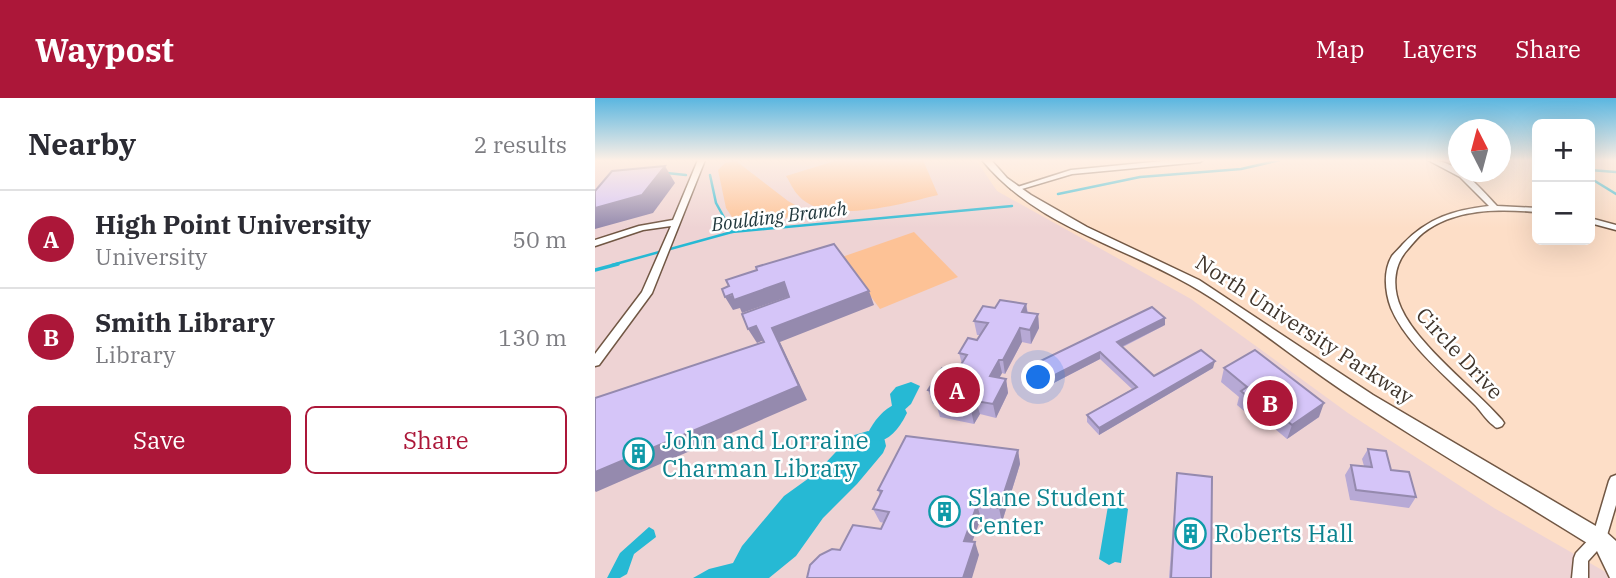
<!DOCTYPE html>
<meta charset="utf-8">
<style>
body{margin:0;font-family:"IBM Plex Serif",serif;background:#f7f7f7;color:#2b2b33}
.controls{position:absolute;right:21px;top:21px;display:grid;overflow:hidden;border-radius:10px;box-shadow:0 7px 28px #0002}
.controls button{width:63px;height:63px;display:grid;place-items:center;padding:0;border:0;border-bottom:2px solid #e1e1e2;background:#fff;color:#2b2b33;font:35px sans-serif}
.compass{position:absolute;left:853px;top:21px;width:63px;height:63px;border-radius:50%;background:#fff;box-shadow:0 7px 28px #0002;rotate:354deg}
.you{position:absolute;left:444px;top:280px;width:24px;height:24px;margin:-18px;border:5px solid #fff;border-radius:50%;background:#1a73e8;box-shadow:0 0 0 10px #1a73e833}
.badge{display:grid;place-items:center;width:46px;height:46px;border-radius:50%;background:#ac1739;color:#fff;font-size:23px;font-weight:700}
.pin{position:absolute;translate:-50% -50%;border:4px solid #fff;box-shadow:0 2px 7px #0006}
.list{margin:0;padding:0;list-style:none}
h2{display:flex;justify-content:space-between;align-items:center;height:91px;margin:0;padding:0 28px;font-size:30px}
h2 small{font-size:23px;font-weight:400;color:#7c7c81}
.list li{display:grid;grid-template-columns:46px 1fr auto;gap:21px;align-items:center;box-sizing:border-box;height:98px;padding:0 28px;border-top:2px solid #e1e1e2}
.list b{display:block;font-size:26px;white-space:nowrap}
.list p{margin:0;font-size:23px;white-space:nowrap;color:#7c7c81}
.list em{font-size:23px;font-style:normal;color:#7c7c81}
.actions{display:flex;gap:14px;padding:21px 28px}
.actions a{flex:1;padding:16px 0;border:2px solid #ac1739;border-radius:10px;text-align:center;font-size:24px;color:#ac1739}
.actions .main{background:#ac1739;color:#fff}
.map{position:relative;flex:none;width:1021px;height:480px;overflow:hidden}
header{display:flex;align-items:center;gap:42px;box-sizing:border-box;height:98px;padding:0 35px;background:#ac1739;color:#fff}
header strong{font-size:33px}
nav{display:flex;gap:38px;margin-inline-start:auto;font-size:24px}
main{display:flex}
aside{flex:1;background:#fff}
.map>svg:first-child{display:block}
.education{fill:#eed3d4}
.green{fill:#fdc296}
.water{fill:#26b9d4}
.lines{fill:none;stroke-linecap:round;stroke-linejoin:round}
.stream-far1{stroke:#26b9d4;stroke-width:2.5}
.stream{stroke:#26b9d4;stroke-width:3.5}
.river{fill:#26b9d4;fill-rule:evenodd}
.minor-casing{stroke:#715744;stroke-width:3}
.major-casing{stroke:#715744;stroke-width:3}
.minor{fill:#fff;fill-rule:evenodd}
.major{fill:#fff;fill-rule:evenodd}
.wall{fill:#b7a9d5}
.shaded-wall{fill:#958aae}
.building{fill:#d5c5f8;stroke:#958aae;stroke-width:2}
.labels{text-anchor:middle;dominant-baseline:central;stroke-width:5;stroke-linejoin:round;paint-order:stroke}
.far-water-label{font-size:19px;font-style:italic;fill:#1f363b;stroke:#fff}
.street-label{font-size:21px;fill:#3f342b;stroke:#fff}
.near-culture-label{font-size:24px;fill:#0d838f;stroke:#fff;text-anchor:start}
</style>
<header>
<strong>Waypost</strong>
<nav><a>Map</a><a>Layers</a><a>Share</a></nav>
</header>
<main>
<aside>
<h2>Nearby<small>2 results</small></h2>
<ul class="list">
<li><span class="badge">A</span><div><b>High Point University</b><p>University</p></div><em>50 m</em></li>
<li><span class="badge">B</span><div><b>Smith Library</b><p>Library</p></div><em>130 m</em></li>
</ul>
<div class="actions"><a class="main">Save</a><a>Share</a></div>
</aside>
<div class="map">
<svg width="1021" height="480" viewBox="0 0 1021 480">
<rect width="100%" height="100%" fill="#fddec7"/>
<polygon class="education" points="0,62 381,62 402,93 596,201 753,315 899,410 1021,480 0,480"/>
<g class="green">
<path d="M243 62H328L343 97C309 105 229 129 203 97 198 92 195 84 191 78Z"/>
<polygon points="141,63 193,103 218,117 141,125 131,110 123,72 130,65"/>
<polygon points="319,134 363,179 285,211 247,159"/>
</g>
<g class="water">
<polygon points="316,284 325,288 316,306 306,315 298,314 295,296 301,289"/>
<polygon points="273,333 289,339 291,348 288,355 262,386 228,420 201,458 174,480 98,480 114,471 138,465 147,448 189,398 221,375 256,338"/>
<polygon points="524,406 533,411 526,465 520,464 514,467 504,461 513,408"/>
<polygon points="54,429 59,432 61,439 39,456 32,476 25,480 12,480 25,455"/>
</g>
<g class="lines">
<g class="stream-far1">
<polyline points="995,72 1021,74"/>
<polyline points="72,75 91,77"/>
<polyline points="115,77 121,105 137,134"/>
<polyline points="995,80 1021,96"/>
<polyline points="463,96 545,79 646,71 685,62"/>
<polyline points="17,167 137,134 417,108"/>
</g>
<polyline class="stream" points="0,172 23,166"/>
<path class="river" d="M301 306 309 309 312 315C305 329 293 347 276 342L273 335C278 324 289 310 301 306Z"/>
<defs>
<g id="minor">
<polygon points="103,62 110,62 57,195 4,267 0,268 0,256 47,194 76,128 48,132 0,148 0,142 44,128 78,122"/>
<polygon points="578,62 608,62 605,64 477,76 420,93 416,91 476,72"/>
<path d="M833 62C863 62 883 88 902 108L942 110V114C904 111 860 110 828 135 823 139 818 145 813 151 798 167 797 190 806 210 823 248 879 290 907 322L909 325 907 328C902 330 902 331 898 327 891 322 886 313 880 307 853 280 811 246 796 210 790 194 788 173 797 158 800 154 805 150 808 146 833 120 859 112 894 108L865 79Z"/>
<polygon points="995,120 1021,127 1021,132 995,125"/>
<polygon points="1021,377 1021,407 1010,444 1014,446 1021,460 1021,480 1015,480 1002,453 993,463 993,480 977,480 979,460 981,455 998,437 1014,383 1016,379"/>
</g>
<path id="major" d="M387 62H396L412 80 436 97 492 129 604 182 778 297 1011 434 1021 443V465L1014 462 997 448C914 396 829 347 748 293 697 259 649 218 595 187 525 147 440 127 387 62Z"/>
</defs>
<use href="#minor" class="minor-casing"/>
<use href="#major" class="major-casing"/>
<use href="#minor" class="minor"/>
<use href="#major" class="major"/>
</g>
<g class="wall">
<polygon points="431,206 433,215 443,216 444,230 436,246 427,244 410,276 407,275 404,280 411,281 413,295 401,320 385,316 379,326 345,319 341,306 338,306 333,292 362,273 367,266 364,255 382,242 385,237 382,237 379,223 400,210"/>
<polygon points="570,227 528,249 559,278 618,270 504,337 492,324 492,317 537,291 505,261 451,289 438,274 437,267"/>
<polygon points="629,270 724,319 692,341 667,320 661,323 642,307 644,299 626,284"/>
<polygon points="773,351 796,372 821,399 814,410 755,402 750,377 756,367 769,368 767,361"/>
<polygon points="423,352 425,366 407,424 386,420 377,444 384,457 245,452 286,431 289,425 285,424 278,411 285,397 283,392"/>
<polygon points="582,375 616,480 574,480"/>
</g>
<g class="shaded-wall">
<polygon points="70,68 80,85 58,115 0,131 0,110"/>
<polygon points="189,184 195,198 147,215 145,210 138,212 130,199"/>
<polygon points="274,193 279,207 185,244 212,302 1,394 0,393 0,374 204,288 177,230"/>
<polygon points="431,206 433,220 427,214"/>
<polygon points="443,216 444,230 436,246 435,232"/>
<polygon points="570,220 570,227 522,251 522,244"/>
<polygon points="161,228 169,242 162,245 153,231"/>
<polygon points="425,230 427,244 410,276 408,262"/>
<polygon points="505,254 505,261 451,289 450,282"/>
<polygon points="404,262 407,275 398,292 395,278"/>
<polygon points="620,263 618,270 504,337 504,330"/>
<polygon points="411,281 413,295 401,320 398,306"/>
<polygon points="381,303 385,316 379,326 376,312"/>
<polygon points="729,305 724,319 692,341 697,327"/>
<polygon points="671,306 667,320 661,323 665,309"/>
<polygon points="423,352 425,366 407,424 404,410"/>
<polygon points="382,407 386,420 373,455 369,443"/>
<polygon points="380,444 384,457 377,480 368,480"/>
</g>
<g class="building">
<polygon points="70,68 47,97 0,110 0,93 17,73"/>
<polygon points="239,146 274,193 177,230 204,288 0,374 0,300 169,244 161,228 153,231 147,216 194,199 189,184 139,202 137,196 130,199 127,191 134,188 131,182 162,172 161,169"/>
<polygon points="405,202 431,206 427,214 443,216 435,232 425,230 408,262 404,262 395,278 411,281 398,306 381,303 376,312 341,306 347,295 333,292 347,270 362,273 372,257 364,255 373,240 382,242 393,225 379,223 388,208 400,210"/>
<polygon points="557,209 570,220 522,244 559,278 606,252 620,263 504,330 492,317 542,289 505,254 450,282 437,267"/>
<polygon points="660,252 729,305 697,327 671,306 665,309 646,293 652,289 629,270"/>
<polygon points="311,338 423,352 404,410 382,407 369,443 380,444 368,480 212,480 215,467 225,457 237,451 245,452 258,427 286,431 294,414 278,411 287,393 283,392"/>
<polygon points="773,351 791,353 796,372 814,374 821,399 761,392 756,367 777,369"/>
<polygon points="582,375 617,379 616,480 576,480"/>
</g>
<linearGradient id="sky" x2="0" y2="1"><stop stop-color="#5ab6e0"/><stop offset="0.48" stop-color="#fef0e6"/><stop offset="1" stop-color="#fef0e6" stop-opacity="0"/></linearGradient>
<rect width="1021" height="130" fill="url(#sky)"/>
<defs>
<symbol id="building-ring" viewBox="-11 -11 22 22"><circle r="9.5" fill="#fff" stroke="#0f9aa8" stroke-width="1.5"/><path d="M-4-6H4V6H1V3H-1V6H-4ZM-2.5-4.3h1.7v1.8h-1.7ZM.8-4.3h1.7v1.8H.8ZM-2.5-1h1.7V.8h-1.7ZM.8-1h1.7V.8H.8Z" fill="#0f9aa8"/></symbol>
</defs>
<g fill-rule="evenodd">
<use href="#building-ring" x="26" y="338" width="35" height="35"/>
<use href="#building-ring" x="332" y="396" width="35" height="35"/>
<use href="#building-ring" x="578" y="418" width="35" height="35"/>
</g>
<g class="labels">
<g class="far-water-label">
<text transform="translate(184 118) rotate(-7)">Boulding Branch</text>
</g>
<g class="street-label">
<text transform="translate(710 231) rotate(33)">North University Parkway</text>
<text transform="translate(865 255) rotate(47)">Circle Drive</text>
</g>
<g class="near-culture-label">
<text x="67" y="342">John and Lorraine<tspan x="67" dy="28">Charman Library</tspan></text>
<text x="373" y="399">Slane Student<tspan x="373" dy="28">Center</tspan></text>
<text x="619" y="435">Roberts Hall</text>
</g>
</g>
</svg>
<div class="controls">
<button>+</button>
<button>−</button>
</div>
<svg class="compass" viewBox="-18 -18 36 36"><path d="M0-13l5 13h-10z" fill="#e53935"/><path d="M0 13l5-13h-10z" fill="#7c7c81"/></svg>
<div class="you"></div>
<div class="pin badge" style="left:362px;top:292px">A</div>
<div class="pin badge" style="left:675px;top:305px">B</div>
</div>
</main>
